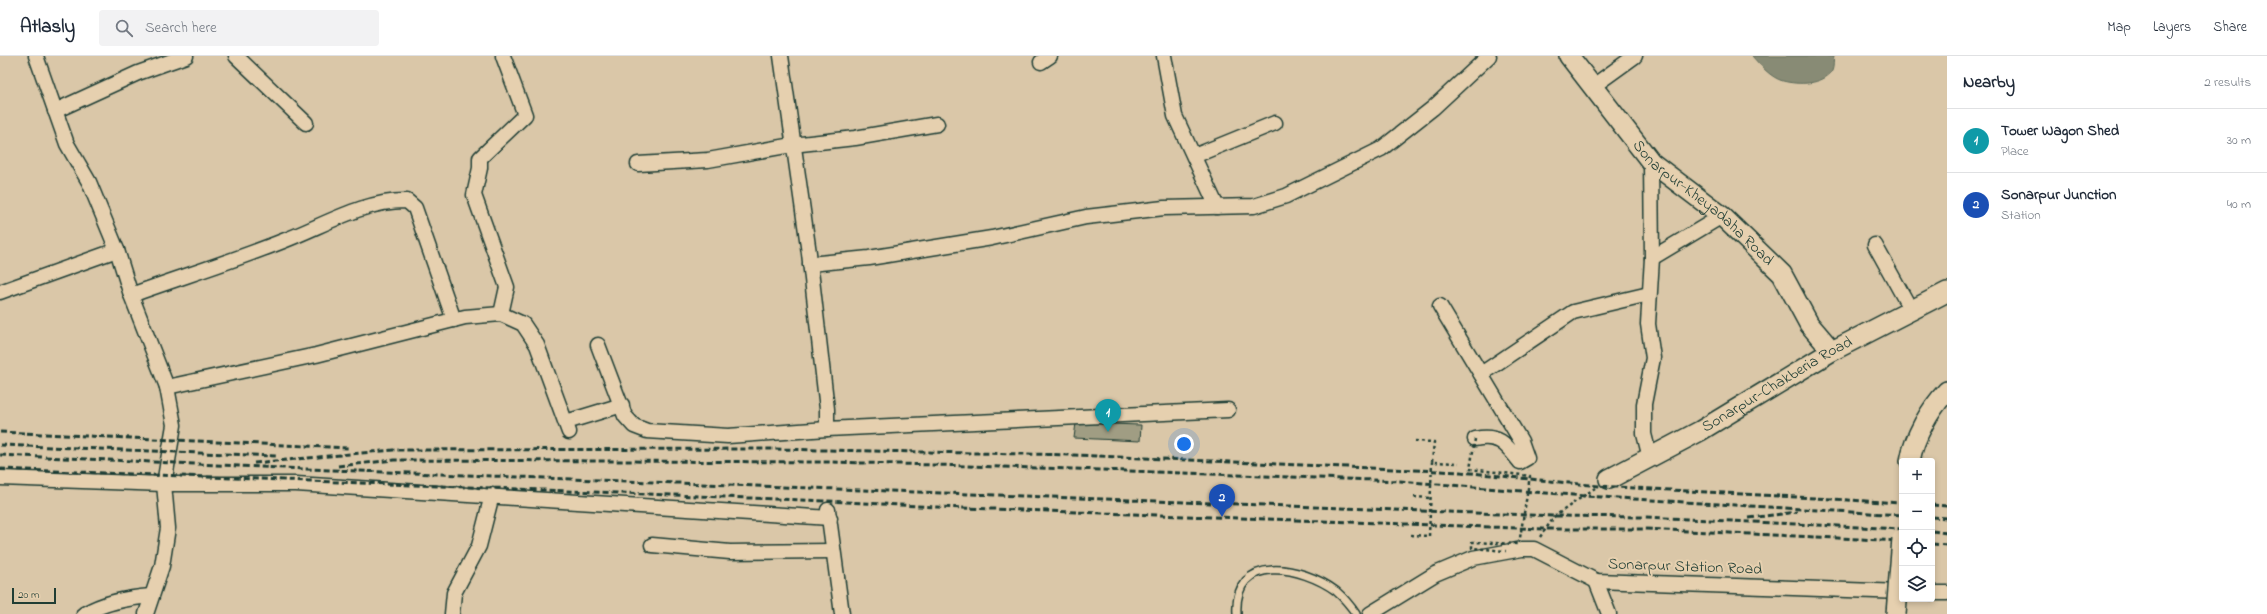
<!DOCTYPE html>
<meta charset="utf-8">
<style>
body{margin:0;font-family:"Indie Flower",sans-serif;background:#f2f2f3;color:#1f2937}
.controls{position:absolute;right:12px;bottom:12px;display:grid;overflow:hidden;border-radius:4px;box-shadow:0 2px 6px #0003}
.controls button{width:36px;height:36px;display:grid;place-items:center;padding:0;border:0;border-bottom:1px solid #e0e1e3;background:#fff;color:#1f2937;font:20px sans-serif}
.scale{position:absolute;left:12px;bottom:10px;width:44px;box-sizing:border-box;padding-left:4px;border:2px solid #1f3d34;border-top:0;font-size:11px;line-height:14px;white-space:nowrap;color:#1f3d34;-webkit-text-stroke:3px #e6d0af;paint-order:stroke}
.you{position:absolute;left:1184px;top:388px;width:14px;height:14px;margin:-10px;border:3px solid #fff;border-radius:50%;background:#1a73e8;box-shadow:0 0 0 6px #1a73e833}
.badge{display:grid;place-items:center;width:26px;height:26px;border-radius:50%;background:#d1495b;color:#fff;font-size:13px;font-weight:700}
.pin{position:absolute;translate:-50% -33px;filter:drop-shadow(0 1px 2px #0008)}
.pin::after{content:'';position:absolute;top:21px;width:14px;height:12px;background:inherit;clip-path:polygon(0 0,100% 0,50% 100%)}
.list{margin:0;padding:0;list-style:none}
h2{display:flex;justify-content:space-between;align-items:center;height:52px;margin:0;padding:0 16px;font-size:17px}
h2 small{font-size:13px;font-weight:400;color:#747a83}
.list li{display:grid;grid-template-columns:26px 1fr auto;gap:12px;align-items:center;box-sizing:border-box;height:64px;padding:0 16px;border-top:1px solid #e0e1e3}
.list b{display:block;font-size:15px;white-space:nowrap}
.list p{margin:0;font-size:13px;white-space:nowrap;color:#747a83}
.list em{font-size:13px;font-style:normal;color:#747a83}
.icon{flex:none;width:22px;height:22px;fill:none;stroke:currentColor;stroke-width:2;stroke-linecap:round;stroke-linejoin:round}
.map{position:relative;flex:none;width:1947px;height:558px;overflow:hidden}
header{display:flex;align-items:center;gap:24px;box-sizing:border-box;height:56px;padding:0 20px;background:#fff;border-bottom:1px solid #e0e1e3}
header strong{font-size:19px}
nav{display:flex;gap:22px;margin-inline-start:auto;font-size:14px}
.search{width:280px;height:36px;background:#f2f2f3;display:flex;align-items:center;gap:10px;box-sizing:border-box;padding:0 14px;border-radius:4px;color:#747a83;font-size:15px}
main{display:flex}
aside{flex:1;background:#fff}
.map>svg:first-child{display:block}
.water{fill:#888b75;stroke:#5e6c5b}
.building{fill:#a09d83;stroke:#1f3d34}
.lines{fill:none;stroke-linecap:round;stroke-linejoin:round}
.service-casing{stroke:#1f3d34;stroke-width:10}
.minor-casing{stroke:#1f3d34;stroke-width:17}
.secondary-casing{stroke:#1f3d34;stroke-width:22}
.path{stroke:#1f3d34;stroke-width:2.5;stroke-dasharray:3 3;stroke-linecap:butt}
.service{stroke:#e6d0af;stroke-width:7}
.minor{stroke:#e6d0af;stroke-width:14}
.secondary{stroke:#e6d0af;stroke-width:19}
.rail{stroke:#1f3d34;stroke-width:3;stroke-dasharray:6 3;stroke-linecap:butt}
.secondary-bridge-casing{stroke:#1f3d34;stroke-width:22;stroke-linecap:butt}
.path-bridge{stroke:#1f3d34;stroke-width:2.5;stroke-dasharray:3 3;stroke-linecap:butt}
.secondary-bridge{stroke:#e6d0af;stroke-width:19}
.labels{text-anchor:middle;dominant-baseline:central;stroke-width:4;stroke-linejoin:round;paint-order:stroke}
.street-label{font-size:16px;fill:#1f3d34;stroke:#e6d0af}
</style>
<header>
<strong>Atlasly</strong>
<div class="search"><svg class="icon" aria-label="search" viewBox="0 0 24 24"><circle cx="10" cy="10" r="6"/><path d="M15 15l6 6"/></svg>Search here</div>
<nav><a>Map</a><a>Layers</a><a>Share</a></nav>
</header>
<main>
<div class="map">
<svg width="1947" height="558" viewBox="0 0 1947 558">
<rect width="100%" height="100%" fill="#dac7a8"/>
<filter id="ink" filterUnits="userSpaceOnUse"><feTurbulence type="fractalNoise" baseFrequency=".025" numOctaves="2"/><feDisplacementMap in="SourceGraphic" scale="8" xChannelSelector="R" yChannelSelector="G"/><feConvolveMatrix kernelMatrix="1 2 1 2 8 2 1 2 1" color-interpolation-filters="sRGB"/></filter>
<g filter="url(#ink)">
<path class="water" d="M1752 0H1834C1833 4 1834 11 1832 15 1823 29 1798 29 1783 25 1771 22 1760 9 1752 0Z"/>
<polygon class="building" points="1076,367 1141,369 1140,385 1074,382"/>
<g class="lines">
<defs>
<path id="service" d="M1237 558C1233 496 1302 510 1336 535 1344 542 1350 549 1356 558"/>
<g id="minor">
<polyline points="36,0 67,88 89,126 117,194 131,239 167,331 174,369 164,428 168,472 162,510 146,558"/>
<polyline points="236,0 306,67"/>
<polyline points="781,0 809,197 827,353 827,373"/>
<polyline points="1164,0 1175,60 1217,151"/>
<polyline points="1041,6 1050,0"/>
<polyline points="1592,31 1635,0"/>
<polyline points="55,55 138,17 186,0"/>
<polyline points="1194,100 1275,67"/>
<polyline points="638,108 708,104 792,89 855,82 937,68"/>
<polyline points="1875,189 1912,256"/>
<polyline points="1652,202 1722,160"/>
<polyline points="810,208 869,202 992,182 1086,161 1164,152 1254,150 1286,140 1381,93 1433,52 1489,0"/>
<polyline points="0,236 117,194"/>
<path d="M131 239C181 221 233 205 283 185 323 170 364 144 407 145L415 152 454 264"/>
<path d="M1440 250 1521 385 1527 402 1520 406C1506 388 1499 378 1475 383"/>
<polyline points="501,258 507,231 474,139 480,112 480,102 525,59 503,0"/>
<polyline points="598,289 625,360 634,370 647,375 728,380 827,373 1228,354"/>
<polyline points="1481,318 1573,256 1649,238"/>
<polyline points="167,331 316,299 465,261 501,258 523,268 537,289 569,376"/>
<polyline points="566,366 622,349"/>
<polyline points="1650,402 1644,378 1644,348 1653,302 1648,268 1652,202 1651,106"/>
<polyline points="0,422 164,428 296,428 830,462"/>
<polyline points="828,454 842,558"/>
<polyline points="652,489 730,496 833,495"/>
<polyline points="1596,525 1609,558"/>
<polyline points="1932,537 1947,537"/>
<path d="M84 558C105 546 127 542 151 540"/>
<polyline points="452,558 454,537 479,490 492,439"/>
<polyline points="1370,558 1435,518 1473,502 1522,493 1534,493 1596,525 1902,536"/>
</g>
<g id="secondary">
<path id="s1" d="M1569 0 1651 106 1722 160 1782 218 1809 268 1832 295"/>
<path d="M1910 405C1914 381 1930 353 1947 335"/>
<path id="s2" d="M1609 423 1700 375 1832 295 1947 236"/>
</g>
</defs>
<use href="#service" class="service-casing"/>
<use href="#minor" class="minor-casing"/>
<use href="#secondary" class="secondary-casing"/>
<g class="path">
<polyline points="1415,385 1434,386 1432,406 1459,407"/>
<polyline points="1414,441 1430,442"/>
<polyline points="1411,479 1429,480"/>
<polyline points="1540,481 1555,460 1595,432"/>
</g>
<use href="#service" class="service"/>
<use href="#minor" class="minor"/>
<use href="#secondary" class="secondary"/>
<g class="rail">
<polyline points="0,376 349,392"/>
<polyline points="0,389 276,400"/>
<polyline points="0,399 305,413 1555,460 1645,461 1902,473"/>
<polyline points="254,407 393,394 773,393 1074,399 1461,416 1599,430 1902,447"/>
<polyline points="338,410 394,404 829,406 1074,413 1400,425 1584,440 1902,459"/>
<polyline points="0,413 827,445 937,451 1544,473 1644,473 1902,485"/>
<polyline points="1932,449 1947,450"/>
<polyline points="1932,461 1947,462"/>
<polyline points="1749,462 1797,456"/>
<polyline points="1932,475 1947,477"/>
<polyline points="1932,488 1947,489"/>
</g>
<defs>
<polyline id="secondary-bridge" points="1896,558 1902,483"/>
</defs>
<use href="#secondary-bridge" class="secondary-bridge-casing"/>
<g class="path-bridge">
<polyline points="1475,383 1470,413 1530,420 1519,488 1472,486 1472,492 1506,495"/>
<polyline points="1429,480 1432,406"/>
</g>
<use href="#secondary-bridge" class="secondary-bridge"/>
</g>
</g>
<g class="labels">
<g class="street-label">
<text stroke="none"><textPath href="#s1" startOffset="200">Sonarpur-Kheyadaha Road</textPath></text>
<text stroke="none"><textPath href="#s2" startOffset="193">Sonarpur-Chakberia Road</textPath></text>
<text transform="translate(1685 511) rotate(2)">Sonarpur Station Road</text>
</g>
</g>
</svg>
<div class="controls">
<button>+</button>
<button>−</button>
<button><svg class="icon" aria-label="locate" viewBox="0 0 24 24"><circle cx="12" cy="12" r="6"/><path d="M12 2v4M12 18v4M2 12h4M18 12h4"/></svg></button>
<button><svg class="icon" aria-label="layers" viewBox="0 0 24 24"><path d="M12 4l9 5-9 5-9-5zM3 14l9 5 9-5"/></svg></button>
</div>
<div class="scale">20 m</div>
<div class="you"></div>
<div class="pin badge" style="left:1108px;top:376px;background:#0f9aa8">1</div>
<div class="pin badge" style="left:1222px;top:461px;background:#1a4fb4">2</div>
</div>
<aside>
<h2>Nearby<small>2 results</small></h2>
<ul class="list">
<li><span class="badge" style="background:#0f9aa8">1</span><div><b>Tower Wagon Shed</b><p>Place</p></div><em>30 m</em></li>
<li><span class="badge" style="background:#1a4fb4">2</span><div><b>Sonarpur Junction</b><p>Station</p></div><em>40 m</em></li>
</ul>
</aside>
</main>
